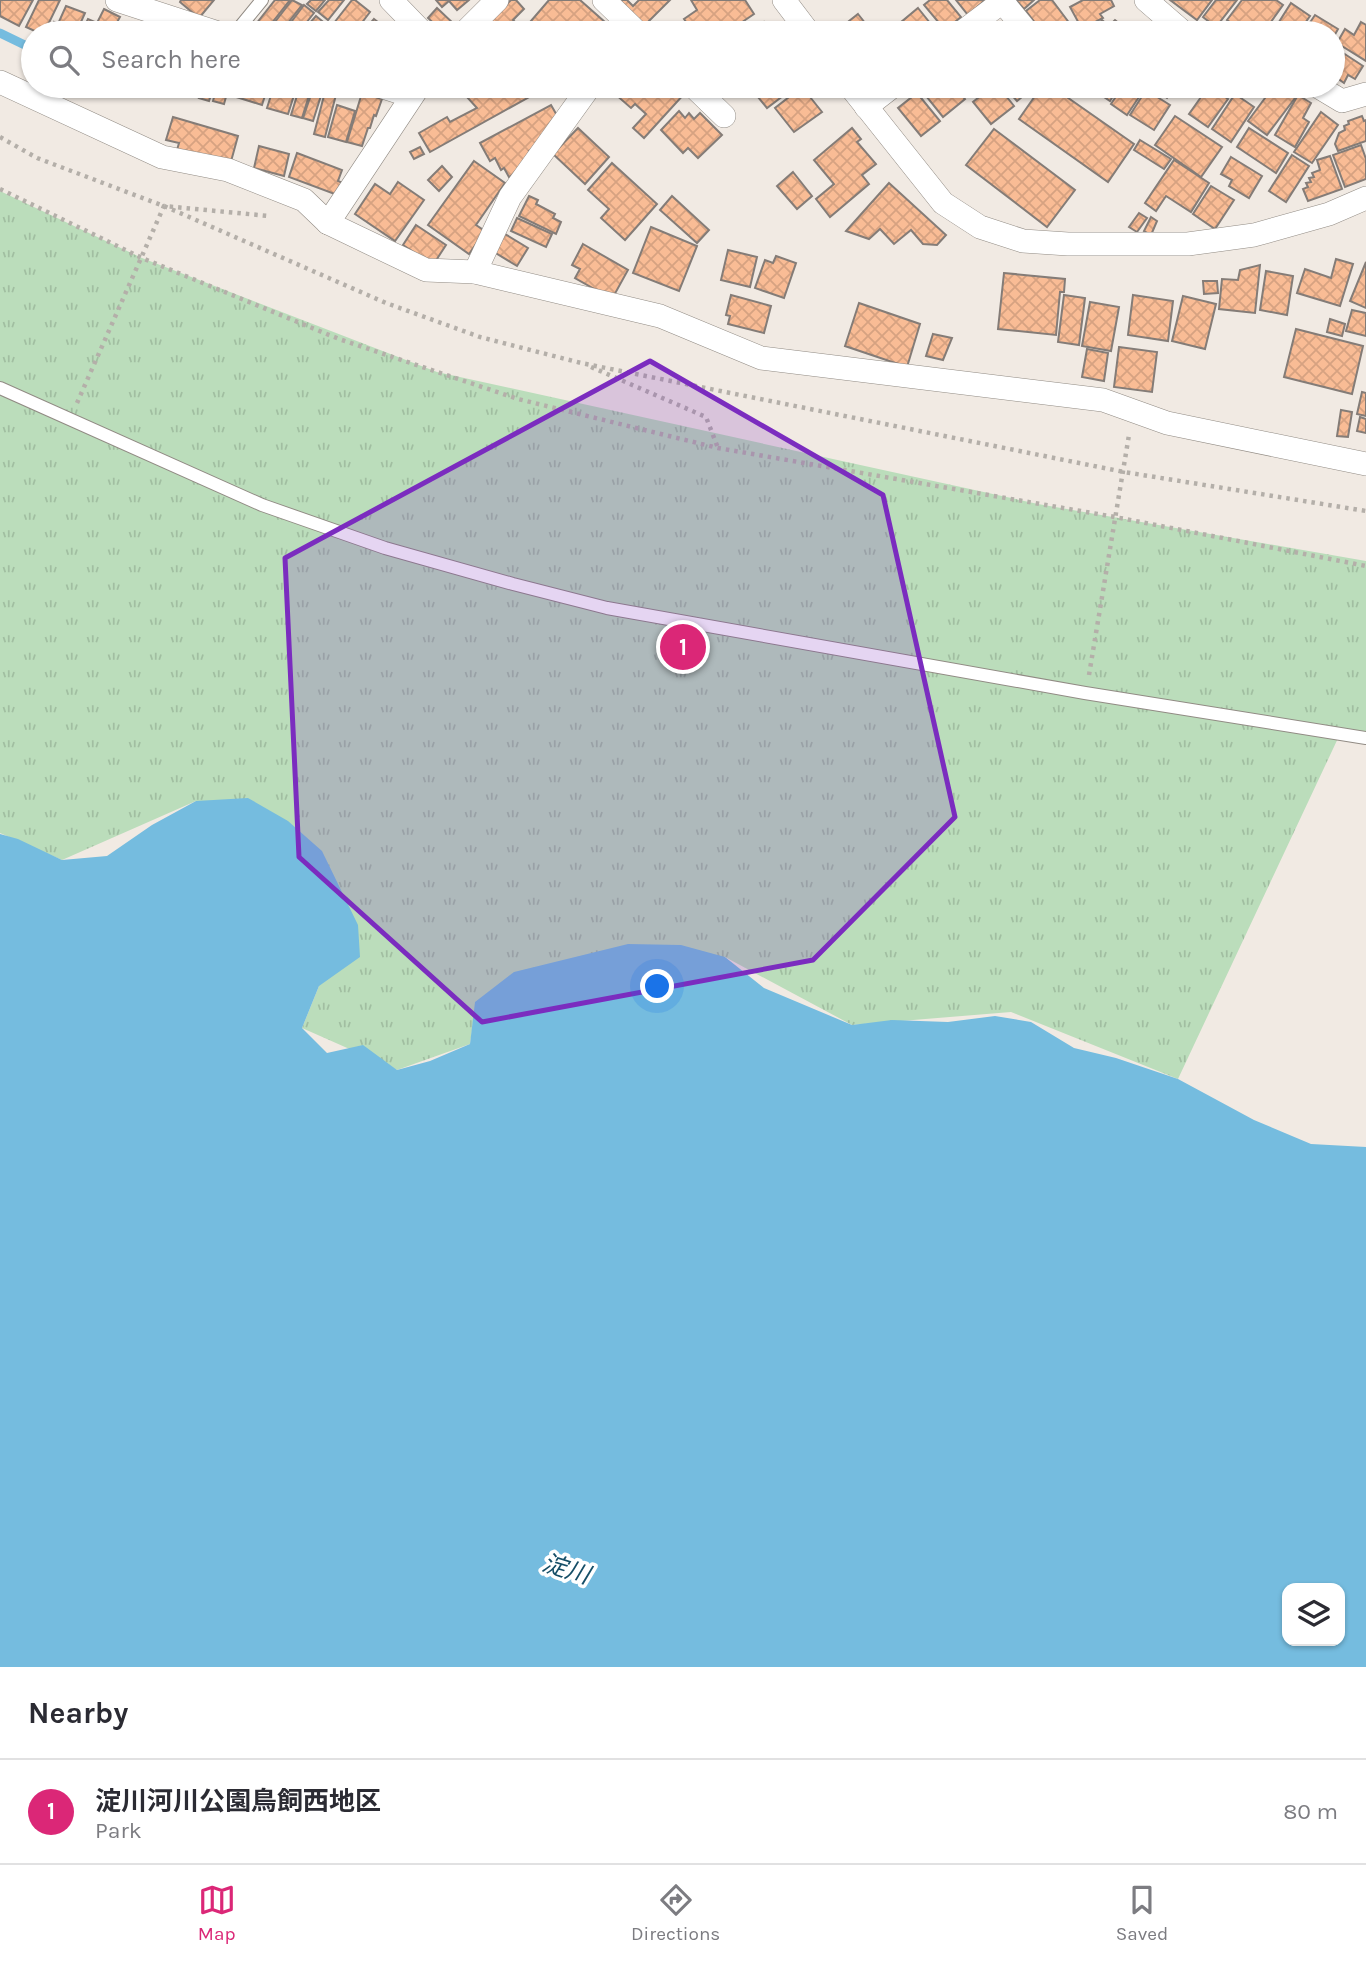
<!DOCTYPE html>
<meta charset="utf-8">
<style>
body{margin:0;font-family:Karla,"Noto Sans JP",sans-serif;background:#f2f2f3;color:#2b2b33}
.controls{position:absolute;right:21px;bottom:21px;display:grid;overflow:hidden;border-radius:14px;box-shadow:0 2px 5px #0004}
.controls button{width:63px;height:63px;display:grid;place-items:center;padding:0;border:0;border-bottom:2px solid #e1e1e2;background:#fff;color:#2b2b33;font:35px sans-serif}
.you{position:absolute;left:658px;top:987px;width:24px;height:24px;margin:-18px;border:5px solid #fff;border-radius:50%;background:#1a73e8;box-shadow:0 0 0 10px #1a73e833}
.badge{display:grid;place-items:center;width:46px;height:46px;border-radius:50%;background:#db2777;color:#fff;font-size:23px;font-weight:700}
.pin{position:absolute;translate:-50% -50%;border:4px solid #fff;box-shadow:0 2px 7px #0006}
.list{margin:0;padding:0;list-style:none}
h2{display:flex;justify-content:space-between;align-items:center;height:91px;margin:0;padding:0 28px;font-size:30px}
h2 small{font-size:23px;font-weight:400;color:#7c7c81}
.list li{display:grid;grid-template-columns:46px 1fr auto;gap:21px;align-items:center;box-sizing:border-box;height:105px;padding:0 28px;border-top:2px solid #e1e1e2}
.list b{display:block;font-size:26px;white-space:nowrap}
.list p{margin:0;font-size:23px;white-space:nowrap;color:#7c7c81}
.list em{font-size:23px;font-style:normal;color:#7c7c81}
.icon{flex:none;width:38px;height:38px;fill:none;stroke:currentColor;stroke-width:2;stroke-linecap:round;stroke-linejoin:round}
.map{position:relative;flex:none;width:1366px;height:1667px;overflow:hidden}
.search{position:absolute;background:#fff;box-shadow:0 2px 5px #0004;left:21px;right:21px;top:21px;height:77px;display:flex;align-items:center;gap:18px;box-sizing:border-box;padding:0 24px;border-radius:38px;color:#7c7c81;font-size:26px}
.sheet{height:196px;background:#fff}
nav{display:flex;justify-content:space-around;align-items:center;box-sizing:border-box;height:98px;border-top:2px solid #e1e1e2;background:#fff;font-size:19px;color:#7c7c81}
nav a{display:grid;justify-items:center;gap:4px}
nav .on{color:#db2777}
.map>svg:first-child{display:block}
.grass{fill:url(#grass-tufts)}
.water{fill:#75bcdf;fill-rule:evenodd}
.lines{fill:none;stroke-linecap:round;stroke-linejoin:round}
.stream{stroke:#75bcdf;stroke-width:9}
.building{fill:url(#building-cross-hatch);stroke:#847c77;stroke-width:2}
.lane-casing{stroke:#918b84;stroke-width:14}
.street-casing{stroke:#918b84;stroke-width:24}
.path{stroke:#b4afa9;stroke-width:4.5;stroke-dasharray:3.5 5;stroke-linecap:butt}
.lane{stroke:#fff;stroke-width:12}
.street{stroke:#fff;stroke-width:23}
.marked{fill:#7b2cbf;fill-opacity:0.2;stroke:#7b2cbf;stroke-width:5;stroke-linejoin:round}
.labels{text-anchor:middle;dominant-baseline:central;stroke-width:7;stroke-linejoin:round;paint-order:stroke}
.water-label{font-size:24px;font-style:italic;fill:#154e67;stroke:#fff}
</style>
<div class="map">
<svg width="1366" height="1667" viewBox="0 0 1366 1667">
<defs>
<pattern id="grass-tufts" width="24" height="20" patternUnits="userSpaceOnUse" patternTransform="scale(1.75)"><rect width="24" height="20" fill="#bdb"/><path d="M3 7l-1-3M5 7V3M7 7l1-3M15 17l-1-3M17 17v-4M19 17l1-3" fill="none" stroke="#a1bea1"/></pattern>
<pattern id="building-cross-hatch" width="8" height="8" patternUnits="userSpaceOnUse" patternTransform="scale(1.75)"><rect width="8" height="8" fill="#f9bc95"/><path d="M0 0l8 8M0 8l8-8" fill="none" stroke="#d6a281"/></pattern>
</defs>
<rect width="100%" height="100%" fill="#f1eae3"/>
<polygon class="grass" points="0,191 142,258 437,372 1038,504 1366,561 1366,738 1340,734 1178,1079 1011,1012 852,1025 725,957 476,1002 470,1044 397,1070 302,1028 319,986 196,801 62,860 0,833"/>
<path class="water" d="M248 798 288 821 322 851 358 925 360 957 319 986 302 1028 327 1053 363 1045 397 1070 430 1061 470 1044 475 1002 514 972 628 944 681 945 725 957 764 988 852 1025 892 1020 948 1022 995 1016 1031 1022 1074 1048 1116 1058 1178 1079 1254 1120 1311 1144 1366 1147V1667H0V834L18 839 62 860 107 856 152 825 196 801ZM1287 1588H1340V1641H1287Z"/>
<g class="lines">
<polyline class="stream" points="0,33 33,49"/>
</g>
<g class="building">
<polygon points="0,0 33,0 19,26 0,16"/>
<polygon points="39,0 60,0 44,33 39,33 26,27"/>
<polygon points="181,0 214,0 199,18 180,2"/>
<polygon points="275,0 290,0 264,33 260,33 253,28"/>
<polygon points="292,0 302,5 280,33 271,33 268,31"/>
<polygon points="311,0 325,0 316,11 307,4"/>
<polygon points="329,0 344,0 328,20 318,12"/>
<polygon points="352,0 355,0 370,12 354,33 347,33 334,23"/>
<polygon points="436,0 469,0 457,10 449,1 442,7"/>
<polygon points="511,0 516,0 524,9 513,20 518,25 509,33 489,33 483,27"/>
<polygon points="549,0 580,0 615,31 612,33 545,33 531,21"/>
<polygon points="618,0 627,0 633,6 639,0 670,0 640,30"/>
<polygon points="691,0 745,0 754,14 726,33 694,33 684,19 697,10"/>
<polygon points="930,0 947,0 961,17 945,30 924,5"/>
<polygon points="956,0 984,0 984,1 968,15"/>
<polygon points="1016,0 1034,0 1024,9"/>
<polygon points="1040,0 1052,0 1073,28 1066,33 1043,33 1026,11"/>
<polygon points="1083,0 1111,0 1114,6 1100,14 1103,18 1082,29 1070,7"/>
<polygon points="1170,0 1212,0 1197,20"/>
<polygon points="1216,0 1237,0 1216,27 1203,17"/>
<polygon points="1242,0 1276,0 1283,5 1263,33 1245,33 1227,20"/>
<polygon points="1291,3 1310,16 1298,33 1272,33"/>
<polygon points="304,5 314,13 298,33 283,33"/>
<polygon points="66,6 85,13 76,33 50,33 54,22 58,24"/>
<polygon points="437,8 455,25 448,33 444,33 428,18"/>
<polygon points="918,8 938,33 908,33 900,23"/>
<polygon points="104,9 120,17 111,33 81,33 88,19 97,23"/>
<polygon points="858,14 873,33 834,33"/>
<polygon points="1315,15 1338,29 1333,38 1333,33 1303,33"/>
<polygon points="316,16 327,25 320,33 301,33"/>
<polygon points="374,19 388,30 386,33 362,33"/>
<polygon points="1102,20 1109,26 1115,20 1126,29 1123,33 1092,33"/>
<polygon points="764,22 772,33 750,33"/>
<polygon points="1361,22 1366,25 1366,61 1337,43 1345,29 1354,35"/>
<polygon points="119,23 135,31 134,33 114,33"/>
<polygon points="1334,47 1363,66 1355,79 1348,75 1344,83 1333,75"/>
<polygon points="191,86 201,86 197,97 188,94"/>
<polygon points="203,86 214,86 209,101 199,98"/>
<polygon points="217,86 229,86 224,104 213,101"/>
<polygon points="233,86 268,86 262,105 230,95"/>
<polygon points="274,86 297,86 288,114 267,108"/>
<polygon points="300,86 312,86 302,118 291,115"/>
<polygon points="314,86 324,86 313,121 303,118"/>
<polygon points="457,86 521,86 531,96 430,152 419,133 447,117 450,122 477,108"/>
<polygon points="620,86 678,86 685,93 644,138 633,128 646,114 635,104 631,108 615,94 621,87"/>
<polygon points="749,86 796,86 767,108"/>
<polygon points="928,86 954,86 965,99 943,117 922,91"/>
<polygon points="993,86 998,86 1014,106 991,124 973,102"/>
<polygon points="1004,86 1035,86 1017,101"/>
<polygon points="1042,86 1051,86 1134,144 1108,182 1019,119"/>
<polygon points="1088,86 1119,86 1110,101"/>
<polygon points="1123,86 1141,86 1145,88 1127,115 1111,104"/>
<polygon points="1151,86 1177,86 1167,98"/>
<polygon points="1209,86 1228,99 1208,127 1189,114"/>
<polygon points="1274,86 1278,86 1295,98 1267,135 1248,121"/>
<polygon points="802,87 822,112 794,132 775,108"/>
<polygon points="326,88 337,91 325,137 314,134"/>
<polygon points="1146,90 1170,105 1154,130 1130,115"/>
<polygon points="362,93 382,99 376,116 374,115 370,128 368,128 362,146 347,142"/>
<polygon points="917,93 940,121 921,136 898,108"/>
<polygon points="1235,94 1254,107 1231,142 1212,129"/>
<polygon points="1298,95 1311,103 1303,118 1309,122 1295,147 1275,135"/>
<polygon points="337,105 355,111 346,142 328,137"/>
<polygon points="551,105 559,119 544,143 529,151 533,157 522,169 509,177 504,168 501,170 495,158 490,161 480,143"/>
<polygon points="679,111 685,118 689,113 694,119 700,113 722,135 698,158 688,148 683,153 661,130"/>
<polygon points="1321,112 1338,125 1312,163 1294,152"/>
<polygon points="1175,116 1222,147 1201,177 1155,145"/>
<polygon points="1362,116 1364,121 1366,120 1366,141 1338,151 1335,144 1339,133 1345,130 1344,126 1349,124 1348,121"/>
<polygon points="173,117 238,136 230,165 177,150 179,143 166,140"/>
<polygon points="578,128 609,157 585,184 553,154"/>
<polygon points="852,128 861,139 857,142 876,164 862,175 869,184 830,217 816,199 834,184 814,160"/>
<polygon points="1249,128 1288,153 1276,173 1237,147"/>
<polygon points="994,129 1075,190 1047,227 966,165"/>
<polygon points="1140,140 1171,159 1164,169 1134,150"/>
<polygon points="1361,145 1366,159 1366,179 1345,187 1333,155"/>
<polygon points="259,146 289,154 284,176 254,168"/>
<polygon points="420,147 424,154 414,159 410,152"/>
<polygon points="297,153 342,170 338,181 345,184 340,196 289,177"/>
<polygon points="1292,155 1309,166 1286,202 1269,191"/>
<polygon points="1330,156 1342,189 1308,201 1303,189 1308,187 1306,183 1311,182 1309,178 1314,177 1312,173 1320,170 1317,160"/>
<polygon points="1231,157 1262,176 1249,198 1229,186 1232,180 1221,174"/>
<polygon points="1174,160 1209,183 1191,212 1166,196 1156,211 1145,203"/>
<polygon points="474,161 505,183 476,225 485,231 469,254 428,225"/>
<polygon points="612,163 657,204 625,240 601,218 609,209 588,190"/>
<polygon points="442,166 452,177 439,191 428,180"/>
<polygon points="793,172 812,196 797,209 777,186"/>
<polygon points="398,182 424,200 395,241 355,214 375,184 390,194"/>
<polygon points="889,183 946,235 937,245 923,244 911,230 894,244 880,229 869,239 846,231"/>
<polygon points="1211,186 1234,200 1215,229 1193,214"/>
<polygon points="529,196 538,200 536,204 555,214 553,218 561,222 556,234 519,216"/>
<polygon points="672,196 709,230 697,243 660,210"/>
<polygon points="1139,213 1147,218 1137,232 1129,227"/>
<polygon points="1151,217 1157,221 1151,235 1144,231"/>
<polygon points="517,218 552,234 546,247 511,231"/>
<polygon points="416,225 446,245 433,265 403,245"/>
<polygon points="651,227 697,246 679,291 633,273"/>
<polygon points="505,234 528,248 517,266 494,252"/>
<polygon points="583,244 628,270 612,299 575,278 580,269 572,265"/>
<polygon points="728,250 757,257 750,287 721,280"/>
<polygon points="776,256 796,263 784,298 755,288 765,260 773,263"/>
<polygon points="1336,259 1353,264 1340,306 1297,293 1305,269 1331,278"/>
<polygon points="1366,262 1366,308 1350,301"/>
<polygon points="1260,265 1255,313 1219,309 1222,279 1238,280 1240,270"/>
<polygon points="1266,271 1293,276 1287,315 1260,310"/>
<polygon points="1004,273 1065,279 1064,292 1060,292 1056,335 998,329"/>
<polygon points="1203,281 1217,281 1218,293 1204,294"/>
<polygon points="731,295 771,306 764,333 728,324 730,316 726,315"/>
<polygon points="1064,295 1085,298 1079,345 1058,342"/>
<polygon points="1133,295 1173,301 1168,341 1128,335"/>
<polygon points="1183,296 1216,304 1205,349 1172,341"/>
<polygon points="1090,302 1119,307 1111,351 1082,346"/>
<polygon points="859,303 920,324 907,367 845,346"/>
<polygon points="1352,310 1366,313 1366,336 1346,331"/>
<polygon points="1330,319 1345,324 1342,336 1327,332"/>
<polygon points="1296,329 1363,346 1352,394 1284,377"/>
<polygon points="933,334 952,338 943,360 926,356"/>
<polygon points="1119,347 1157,352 1152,392 1114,387"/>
<polygon points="1087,349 1108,353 1104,381 1082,377"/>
<polygon points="1362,392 1366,393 1366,416 1357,414"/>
<polygon points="1341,410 1352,412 1348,437 1337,436"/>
<polygon points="1360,417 1366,419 1366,433 1357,431"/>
</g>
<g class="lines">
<defs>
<g id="lane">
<polyline points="235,33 262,0"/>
<polyline points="0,388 262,505 385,548 513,584 607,608 1085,693 1366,738"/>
</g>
<g id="street">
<polyline points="117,0 218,33"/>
<polyline points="391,0 423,33"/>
<polyline points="604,0 638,33"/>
<polyline points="784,0 809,33"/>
<polyline points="1001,0 1028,33"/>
<polyline points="1146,0 1184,33"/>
<polyline points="464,33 497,0"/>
<polyline points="961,33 1002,2"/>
<polyline points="0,82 162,157 228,170 304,200 328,223 426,270 475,272 660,316 761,358 1103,400 1167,423 1366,464"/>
<polyline points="380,86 411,96"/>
<polyline points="693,86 724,116"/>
<polyline points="850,86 943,203 980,227 1023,241 1068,244 1188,244 1254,235 1329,214 1366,198"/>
<polyline points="1317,86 1342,101 1366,94"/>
<polyline points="866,107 893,86"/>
<polyline points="328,223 419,86"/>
<polyline points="475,272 510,197 590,86"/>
</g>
</defs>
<use href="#lane" class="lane-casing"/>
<use href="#street" class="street-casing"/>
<g class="path">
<polyline points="0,137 37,158 164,206 386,303 480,337 581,363 1124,472 1366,511"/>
<polyline points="0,189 142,258 339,339 518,399 718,448 1115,517 1366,566"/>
<polyline points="591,367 706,417 718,448"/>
<polyline points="77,403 164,206 269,216"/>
<polyline points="1089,675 1129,435"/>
</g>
<use href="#lane" class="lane"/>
<use href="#street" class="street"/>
</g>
<path class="marked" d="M650 361 883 495 955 817 813 960 482 1022 299 857 285 558Z"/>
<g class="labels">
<g class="water-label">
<text transform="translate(566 1569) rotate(17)">淀川</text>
</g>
</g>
</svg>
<div class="controls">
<button><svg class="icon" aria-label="layers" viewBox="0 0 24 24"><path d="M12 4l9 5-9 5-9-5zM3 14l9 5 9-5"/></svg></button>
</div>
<div class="you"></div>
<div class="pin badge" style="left:683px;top:647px">1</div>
<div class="search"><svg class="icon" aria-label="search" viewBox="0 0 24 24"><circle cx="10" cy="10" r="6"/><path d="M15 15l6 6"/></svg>Search here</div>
</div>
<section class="sheet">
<h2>Nearby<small></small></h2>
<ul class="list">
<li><span class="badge">1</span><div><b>淀川河川公園鳥飼西地区</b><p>Park</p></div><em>80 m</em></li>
</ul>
</section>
<nav>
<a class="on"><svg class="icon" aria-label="map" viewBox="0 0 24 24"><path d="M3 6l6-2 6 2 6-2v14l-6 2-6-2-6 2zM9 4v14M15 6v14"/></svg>Map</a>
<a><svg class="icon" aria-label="directions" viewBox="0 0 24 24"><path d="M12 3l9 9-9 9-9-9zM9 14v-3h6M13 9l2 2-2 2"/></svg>Directions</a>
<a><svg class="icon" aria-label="saved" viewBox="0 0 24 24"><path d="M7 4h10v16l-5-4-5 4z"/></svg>Saved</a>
</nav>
